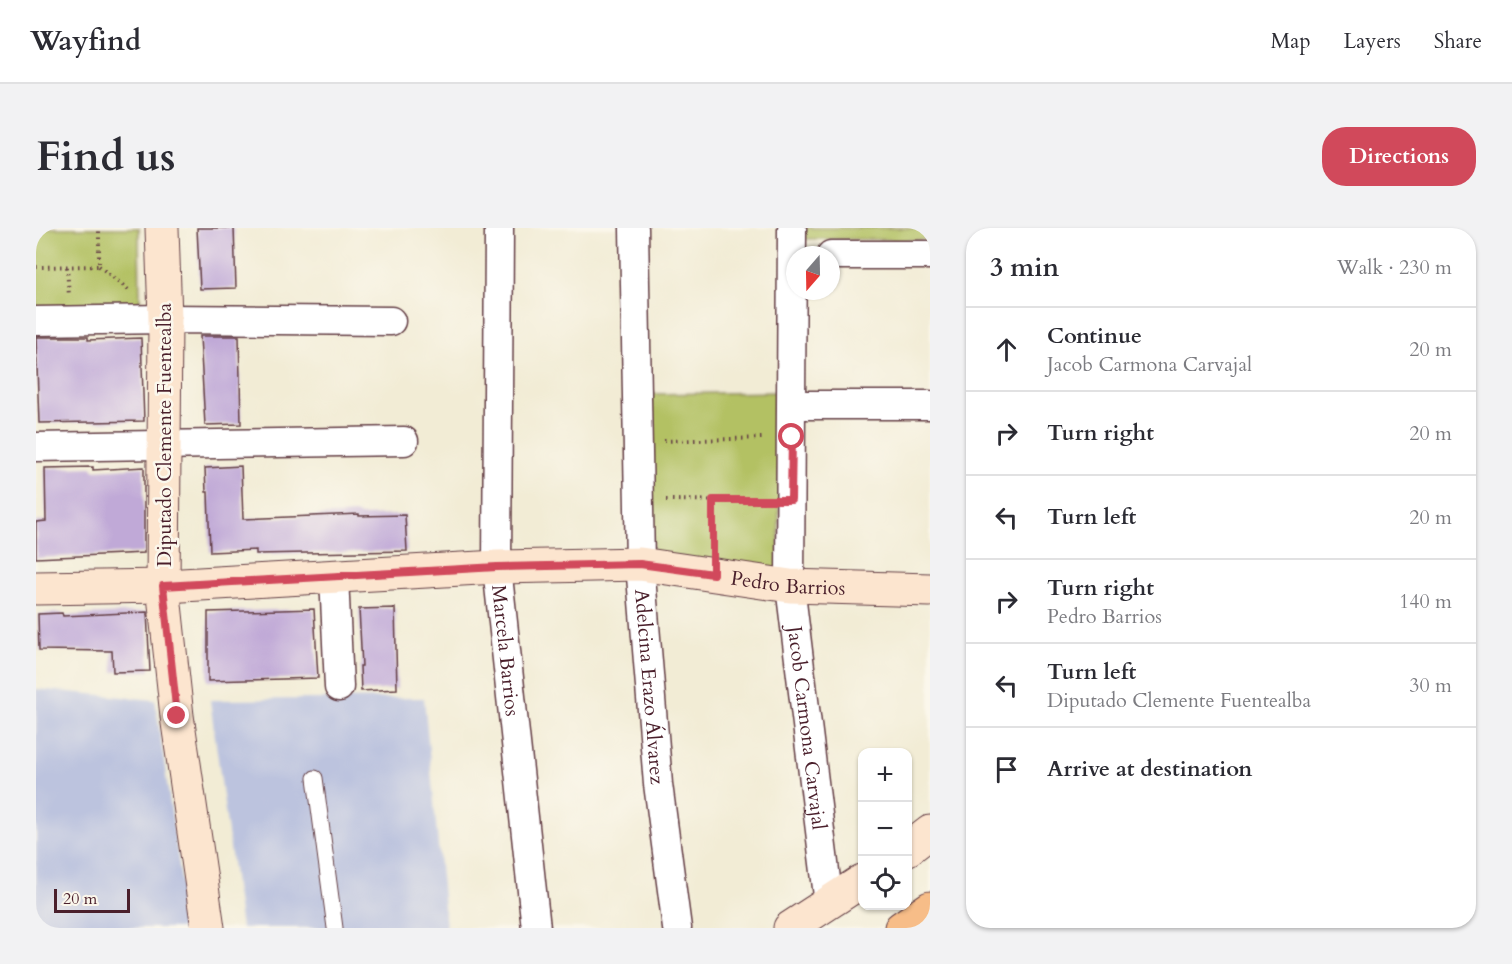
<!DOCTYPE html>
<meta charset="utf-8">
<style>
body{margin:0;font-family:Cardo,serif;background:#f2f2f3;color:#2b2b33}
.controls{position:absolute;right:18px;bottom:18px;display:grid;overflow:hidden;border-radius:12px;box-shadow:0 2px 4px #0004}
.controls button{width:54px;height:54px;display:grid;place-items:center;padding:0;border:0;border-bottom:2px solid #e1e1e2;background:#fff;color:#2b2b33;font:30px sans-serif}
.compass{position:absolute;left:750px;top:18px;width:54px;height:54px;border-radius:50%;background:#fff;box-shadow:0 2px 4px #0004;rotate:200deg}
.scale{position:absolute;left:18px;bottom:15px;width:76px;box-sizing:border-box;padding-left:6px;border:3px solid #4a1f2b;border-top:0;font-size:16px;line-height:21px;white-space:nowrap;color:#4a1f2b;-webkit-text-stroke:4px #fbf7ec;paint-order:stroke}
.stop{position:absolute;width:18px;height:18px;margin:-14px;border:4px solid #d1495b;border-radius:50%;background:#fff}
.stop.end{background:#d1495b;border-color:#fff;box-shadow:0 2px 6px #0008}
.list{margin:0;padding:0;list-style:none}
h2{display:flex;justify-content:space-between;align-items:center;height:78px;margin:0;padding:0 24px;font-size:26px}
h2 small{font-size:20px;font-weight:400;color:#7c7c81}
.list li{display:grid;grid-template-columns:39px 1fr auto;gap:18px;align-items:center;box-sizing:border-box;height:84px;padding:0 24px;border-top:2px solid #e1e1e2}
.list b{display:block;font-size:22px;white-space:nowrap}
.list p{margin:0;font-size:20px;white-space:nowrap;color:#7c7c81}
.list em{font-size:20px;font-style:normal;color:#7c7c81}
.icon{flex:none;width:33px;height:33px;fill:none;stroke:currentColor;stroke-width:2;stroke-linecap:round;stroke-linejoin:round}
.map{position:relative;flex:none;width:894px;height:700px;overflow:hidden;border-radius:24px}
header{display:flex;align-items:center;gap:36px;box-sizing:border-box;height:84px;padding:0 30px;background:#fff;border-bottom:2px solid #e1e1e2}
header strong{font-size:28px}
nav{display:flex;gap:33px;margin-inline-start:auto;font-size:21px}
.intro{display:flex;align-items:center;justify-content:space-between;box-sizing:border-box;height:144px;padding:0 36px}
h1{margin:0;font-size:42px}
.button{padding:15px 27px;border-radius:24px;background:#d1495b;color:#fff;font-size:21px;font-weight:700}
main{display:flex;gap:36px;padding:0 36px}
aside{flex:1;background:#fff;border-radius:24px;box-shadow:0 2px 4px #0004}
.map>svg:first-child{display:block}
.industrial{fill:#bcc3de}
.green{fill:#b3c163;stroke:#7e7047;stroke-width:1.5}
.building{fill:#c0a9d7}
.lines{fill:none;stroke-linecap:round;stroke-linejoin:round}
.lane-casing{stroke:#633e44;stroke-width:17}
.street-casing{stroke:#633e44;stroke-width:31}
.secondary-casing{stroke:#633e44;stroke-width:35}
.primary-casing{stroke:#633e44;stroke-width:35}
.path{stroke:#633e44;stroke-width:4;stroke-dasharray:1.5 4.5;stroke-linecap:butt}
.lane{stroke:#fff;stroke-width:15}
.street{stroke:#fff;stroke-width:28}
.secondary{stroke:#fce5cf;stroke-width:33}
.primary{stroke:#f7bd88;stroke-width:33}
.route{stroke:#d1495b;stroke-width:8}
.labels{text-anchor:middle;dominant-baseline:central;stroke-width:5;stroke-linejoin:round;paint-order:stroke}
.street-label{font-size:20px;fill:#4a1f2b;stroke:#fbf7ec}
</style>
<header>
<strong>Wayfind</strong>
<nav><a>Map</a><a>Layers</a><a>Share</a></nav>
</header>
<div class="intro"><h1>Find us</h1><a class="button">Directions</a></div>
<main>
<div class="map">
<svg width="894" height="700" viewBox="0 0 894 700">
<rect width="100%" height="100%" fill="#fbf7ec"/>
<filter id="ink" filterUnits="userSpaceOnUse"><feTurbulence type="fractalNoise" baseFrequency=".0167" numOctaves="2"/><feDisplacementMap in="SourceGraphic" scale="12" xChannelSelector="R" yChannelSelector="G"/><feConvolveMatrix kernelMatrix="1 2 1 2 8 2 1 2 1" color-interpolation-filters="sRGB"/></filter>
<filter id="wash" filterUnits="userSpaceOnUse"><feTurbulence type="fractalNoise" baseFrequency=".008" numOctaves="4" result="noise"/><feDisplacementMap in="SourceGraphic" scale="24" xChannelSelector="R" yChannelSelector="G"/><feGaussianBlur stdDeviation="1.35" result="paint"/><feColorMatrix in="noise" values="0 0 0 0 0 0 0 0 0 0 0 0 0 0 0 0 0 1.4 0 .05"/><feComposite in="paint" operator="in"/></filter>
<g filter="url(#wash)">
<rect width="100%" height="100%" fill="#f2ecd5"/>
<g class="industrial">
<polygon points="0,461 119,472 152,700 0,700"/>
<polygon points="388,470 410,700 205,700 174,472"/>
</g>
<g class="green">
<polygon points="0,0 103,0 104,79 0,80"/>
<polygon points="768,0 894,0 894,12 768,11"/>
<polygon points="743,164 743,344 617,326 614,166"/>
</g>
<g id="blocks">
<g class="building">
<polygon points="161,0 198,0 200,60 164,61"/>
<polygon points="164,108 203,108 205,196 169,197"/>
<polygon points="0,109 52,109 52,112 105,110 108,193 3,195"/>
<polygon points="205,238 207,291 323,286 323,288 369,287 371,323 220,326 220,322 174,324 172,264 170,264 169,240"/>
<polygon points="57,239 57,242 108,239 108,325 0,330 0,294 10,293 9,240"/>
<polygon points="359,380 361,461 325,463 324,438 326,438 323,381"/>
<polygon points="278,381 282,450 172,453 172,384"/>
<polygon points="111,384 114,443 77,444 76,423 3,422 2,386 26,385 27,388"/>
</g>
</g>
</g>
<g filter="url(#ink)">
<use href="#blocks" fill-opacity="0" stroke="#633e44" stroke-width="1.5"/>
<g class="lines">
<defs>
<polyline id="lane" points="279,550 299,700"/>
<g id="street">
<path id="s1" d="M463 0 461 339 500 700"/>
<path id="s2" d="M598 0 604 336 622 556 641 700"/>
<path id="s3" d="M756 0 754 358 793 676"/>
<polyline points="795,27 894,27"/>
<polyline points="0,93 129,91 355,93"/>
<polyline points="756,177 894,177"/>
<polyline points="0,219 368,213"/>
<polyline points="298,348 303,459"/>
</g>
<g id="secondary">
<polyline points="126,0 129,91 127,358 141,488 172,700"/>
<path id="s4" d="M0 360 129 358 461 339 604 336 754 358 894 362"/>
<polyline points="872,621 894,604"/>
<polyline points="754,700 826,653"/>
</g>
<polyline id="primary" points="865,700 894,680"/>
</defs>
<use href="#lane" class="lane-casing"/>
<use href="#street" class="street-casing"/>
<use href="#secondary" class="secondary-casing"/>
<use href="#primary" class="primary-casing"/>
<g class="path">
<polyline points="63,38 95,64"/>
<polyline points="0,39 63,38 63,0"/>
<polyline points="31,39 33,68"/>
<polyline points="628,213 728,210"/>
<polyline points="630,272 727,273"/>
<polyline points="677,320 677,272"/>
</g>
<use href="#lane" class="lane"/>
<use href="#street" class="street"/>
<use href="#secondary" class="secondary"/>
<use href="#primary" class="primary"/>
</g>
</g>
<g class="lines" filter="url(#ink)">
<polyline class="route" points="141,488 127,358 461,339 604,336 677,346 677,272 755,272 756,209"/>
</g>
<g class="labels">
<g class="street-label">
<text transform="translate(128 207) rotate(-90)">Diputado Clemente Fuentealba</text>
<text stroke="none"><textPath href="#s4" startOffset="754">Pedro Barrios</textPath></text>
<text stroke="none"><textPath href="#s1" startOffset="423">Marcela Barrios</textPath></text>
<text stroke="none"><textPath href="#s2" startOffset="459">Adelcina Erazo Álvarez</textPath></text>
<text stroke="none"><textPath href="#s3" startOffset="501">Jacob Carmona Carvajal</textPath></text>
</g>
</g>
</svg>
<div class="controls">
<button>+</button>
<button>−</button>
<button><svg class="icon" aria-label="locate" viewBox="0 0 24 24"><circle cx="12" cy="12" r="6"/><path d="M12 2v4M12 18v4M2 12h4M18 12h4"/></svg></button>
</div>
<svg class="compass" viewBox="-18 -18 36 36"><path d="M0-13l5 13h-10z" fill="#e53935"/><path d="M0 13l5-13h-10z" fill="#7c7c81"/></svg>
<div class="scale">20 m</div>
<div class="stop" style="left:756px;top:209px"></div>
<div class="stop end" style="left:141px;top:488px"></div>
</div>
<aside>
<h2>3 min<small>Walk · 230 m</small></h2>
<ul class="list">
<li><svg class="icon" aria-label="ahead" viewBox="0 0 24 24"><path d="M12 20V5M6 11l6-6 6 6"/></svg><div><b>Continue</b><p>Jacob Carmona Carvajal</p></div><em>20 m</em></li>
<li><svg class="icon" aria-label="right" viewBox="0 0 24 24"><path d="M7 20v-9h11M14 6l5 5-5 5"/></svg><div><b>Turn right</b></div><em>20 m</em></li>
<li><svg class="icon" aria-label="left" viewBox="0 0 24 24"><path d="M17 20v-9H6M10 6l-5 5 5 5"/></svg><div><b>Turn left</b></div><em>20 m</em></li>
<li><svg class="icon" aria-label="right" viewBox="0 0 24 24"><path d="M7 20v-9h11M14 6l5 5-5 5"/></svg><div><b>Turn right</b><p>Pedro Barrios</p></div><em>140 m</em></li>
<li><svg class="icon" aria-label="left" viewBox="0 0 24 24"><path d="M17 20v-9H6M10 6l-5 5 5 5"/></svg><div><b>Turn left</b><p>Diputado Clemente Fuentealba</p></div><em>30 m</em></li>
<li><svg class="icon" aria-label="arrive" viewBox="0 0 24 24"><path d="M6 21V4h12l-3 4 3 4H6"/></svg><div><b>Arrive at destination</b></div></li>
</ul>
</aside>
</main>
